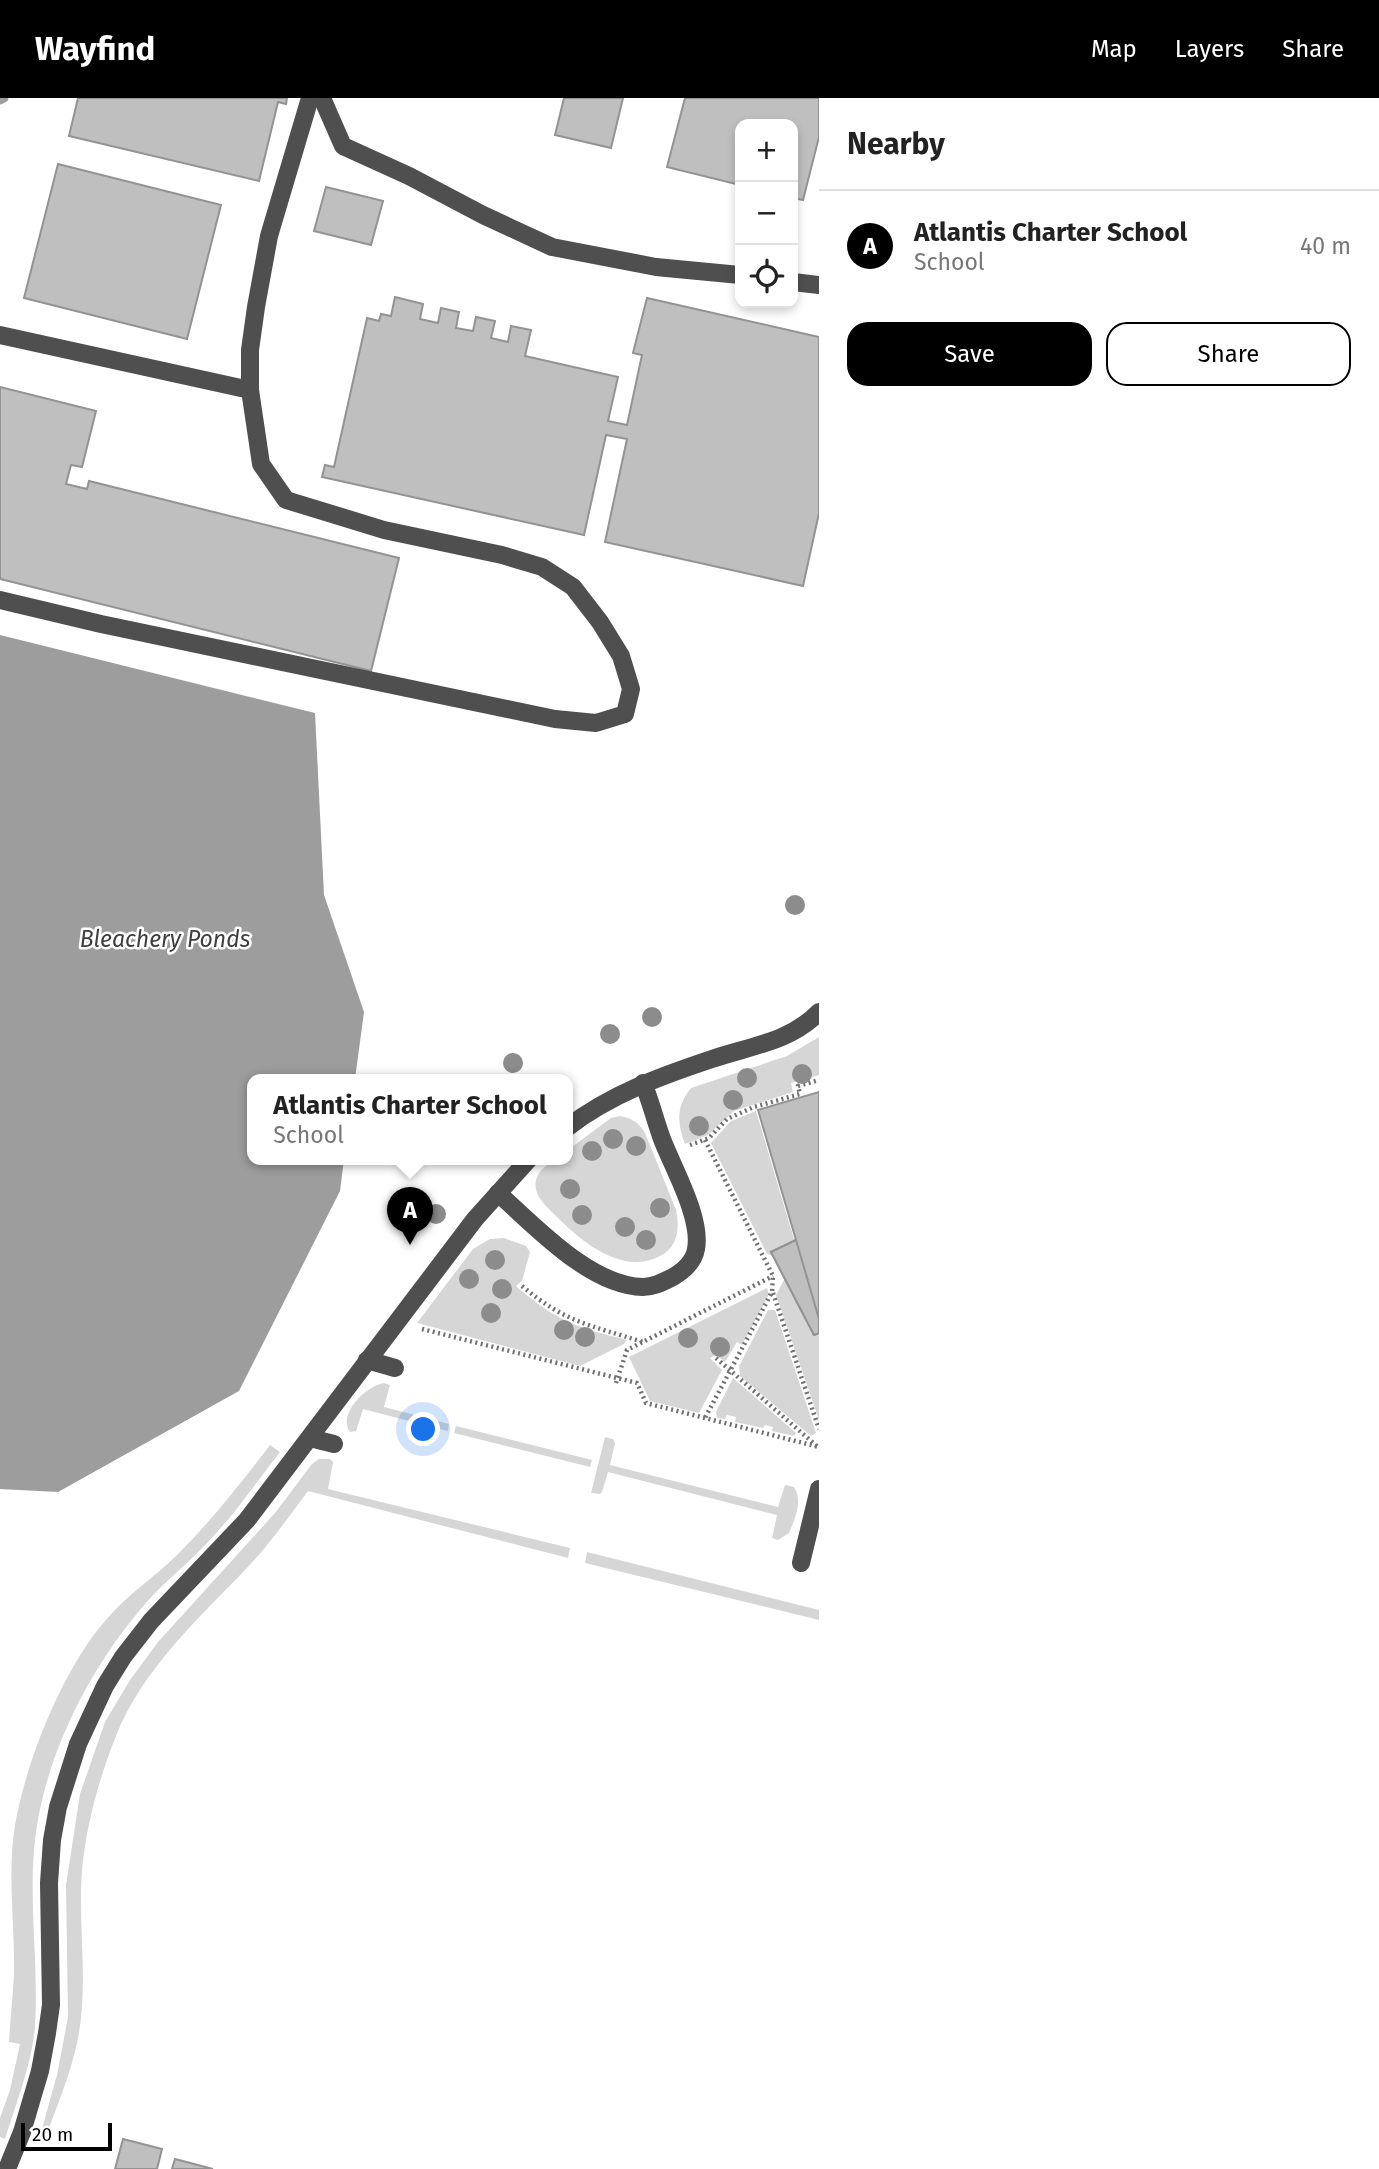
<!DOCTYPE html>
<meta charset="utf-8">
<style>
body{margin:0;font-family:"Fira Sans",sans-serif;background:#f2f2f2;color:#222}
.controls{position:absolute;right:21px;top:21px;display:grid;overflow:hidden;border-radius:14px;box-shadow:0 4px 10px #0003}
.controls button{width:63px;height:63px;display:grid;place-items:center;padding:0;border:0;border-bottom:2px solid #e0e0e0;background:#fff;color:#222;font:35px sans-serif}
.scale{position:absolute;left:21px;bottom:18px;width:91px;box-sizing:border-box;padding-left:7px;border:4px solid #000;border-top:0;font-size:19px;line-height:24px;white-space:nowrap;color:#000;-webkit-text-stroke:5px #fff;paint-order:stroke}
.you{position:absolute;left:424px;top:1332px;width:24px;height:24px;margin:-18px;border:5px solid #fff;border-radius:50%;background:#1a73e8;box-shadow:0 0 0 10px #1a73e833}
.badge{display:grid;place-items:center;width:46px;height:46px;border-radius:50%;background:#000;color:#fff;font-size:23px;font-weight:700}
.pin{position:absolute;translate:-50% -58px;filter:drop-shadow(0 2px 4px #0008)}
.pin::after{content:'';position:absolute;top:37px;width:24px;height:21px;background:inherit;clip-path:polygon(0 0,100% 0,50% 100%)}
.popup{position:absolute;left:247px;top:976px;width:326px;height:91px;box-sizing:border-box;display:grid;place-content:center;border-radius:14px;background:#fff;filter:drop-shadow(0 2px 5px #0005);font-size:23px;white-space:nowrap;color:#767676}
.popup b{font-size:26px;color:#222}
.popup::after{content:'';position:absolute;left:50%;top:100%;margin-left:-14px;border:14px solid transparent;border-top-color:#fff}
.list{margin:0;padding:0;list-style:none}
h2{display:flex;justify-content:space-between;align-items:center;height:91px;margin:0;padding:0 28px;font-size:30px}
h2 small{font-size:23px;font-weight:400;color:#767676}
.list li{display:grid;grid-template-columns:46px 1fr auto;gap:21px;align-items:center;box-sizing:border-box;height:112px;padding:0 28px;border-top:2px solid #e0e0e0}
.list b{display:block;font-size:26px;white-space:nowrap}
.list p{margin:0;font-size:23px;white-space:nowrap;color:#767676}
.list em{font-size:23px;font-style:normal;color:#767676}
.actions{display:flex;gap:14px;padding:21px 28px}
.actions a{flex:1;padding:16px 0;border:2px solid #000;border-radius:21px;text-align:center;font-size:24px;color:#000}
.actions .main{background:#000;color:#fff}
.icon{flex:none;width:38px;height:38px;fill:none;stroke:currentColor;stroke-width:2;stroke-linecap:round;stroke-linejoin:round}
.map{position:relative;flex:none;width:819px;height:2071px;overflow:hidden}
header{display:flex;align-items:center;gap:42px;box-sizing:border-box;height:98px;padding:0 35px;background:#000;color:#fff}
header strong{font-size:33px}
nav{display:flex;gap:38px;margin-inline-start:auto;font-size:24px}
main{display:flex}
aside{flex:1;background:#fff}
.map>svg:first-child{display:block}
.green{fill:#d6d6d6}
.water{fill:#9d9d9d}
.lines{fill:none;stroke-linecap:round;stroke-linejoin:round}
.stream{stroke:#9d9d9d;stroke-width:9}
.building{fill:#bfbfbf;stroke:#939393;stroke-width:2}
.path{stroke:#717171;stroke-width:4.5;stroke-dasharray:2 3.5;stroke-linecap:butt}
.minor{stroke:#4f4f4f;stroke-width:18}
.tree{fill:#8c8c8c}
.labels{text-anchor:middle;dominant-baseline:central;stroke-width:5;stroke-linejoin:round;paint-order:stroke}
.water-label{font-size:23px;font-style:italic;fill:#3e3e3e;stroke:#fff}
</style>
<header>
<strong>Wayfind</strong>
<nav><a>Map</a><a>Layers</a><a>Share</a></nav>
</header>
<main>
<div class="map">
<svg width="819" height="2071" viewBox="0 0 819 2071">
<rect width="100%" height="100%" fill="#fff"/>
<g class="green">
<path d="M819 939V977L791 985 793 994 734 1013 708 1037 685 1046C677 1025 676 1008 691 990L787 958Z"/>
<polygon points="756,1013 796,1148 773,1158 767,1156 711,1045 731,1023"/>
<path d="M619 1018C632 1020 638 1024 645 1035L676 1112C680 1130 678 1149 660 1158 623 1178 582 1144 557 1119 551 1113 544 1107 539 1099 527 1078 548 1061 568 1061V1052L611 1020Z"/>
<path d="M504 1140 526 1148 530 1154 522 1183 516 1188C556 1223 576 1229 627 1242L624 1246 580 1268 417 1225 473 1151 490 1141Z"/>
<polygon points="805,1174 819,1221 819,1322 776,1197 784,1182"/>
<polygon points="767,1190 769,1196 742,1247 737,1244 725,1264 716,1257 710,1260 722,1272 699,1315 650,1303 629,1259"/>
<polygon points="768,1212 775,1212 816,1335 811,1338 740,1278 739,1268"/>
<polygon points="733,1280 796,1335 794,1338 772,1333 773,1329 765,1327 763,1330 735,1324 736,1319 727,1317 725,1321 717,1320 716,1314"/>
<path d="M384 1285 390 1287 384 1309 449 1326 448 1333 363 1311 356 1333 350 1334C337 1316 366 1288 384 1285Z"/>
<polygon points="456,1328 592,1362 590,1369 454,1335"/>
<path d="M605 1339 613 1341 615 1345 610 1367 778 1409 785 1387 794 1389C803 1403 795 1421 789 1435L778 1442 772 1440 777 1417 608 1374 602 1394 600 1396 591 1395Z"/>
<path d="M270 1347 280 1354C256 1385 234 1417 207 1445 191 1462 173 1477 157 1493 96 1557 45 1653 35 1742 28 1804 39 1866 35 1928 32 1966 16 2005 5 2041L0 2039V2020L10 1992 20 1946 9 1944C10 1922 13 1899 14 1876 15 1828 7 1774 15 1727 27 1659 66 1562 114 1513 134 1492 158 1476 178 1456 212 1422 241 1385 270 1347Z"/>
<path d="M319 1361H330L333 1364 328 1391 570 1450 568 1460 308 1393C288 1420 269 1447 245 1472 197 1522 142 1572 116 1638 97 1685 82 1742 81 1792 80 1843 88 1895 77 1945 70 1978 56 2010 45 2041L40 2038 57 1977 68 1919 66 1787 80 1696 105 1624 130 1582 158 1544 275 1415 312 1366Z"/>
<polygon points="587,1454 819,1512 819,1522 585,1465"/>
</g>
<polygon class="water" points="0,537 315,615 324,797 364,914 355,981 252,981 252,1061 344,1061 340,1093 239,1293 58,1394 0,1391"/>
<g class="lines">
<polyline class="stream" points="0,2 4,0"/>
</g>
<g class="building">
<polygon points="78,0 287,0 286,6 278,4 259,83 69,38"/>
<polygon points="564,0 623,0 611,50 555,37"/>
<polygon points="685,0 819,0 819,39 803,102 793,100 793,26 740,26 740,87 667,69"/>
<polygon points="58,66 221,107 187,241 24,200"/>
<polygon points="326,89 383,103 371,147 314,133"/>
<polygon points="395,199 423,206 420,221 438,225 441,210 459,214 456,230 473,233 476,219 495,223 491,240 508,244 511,228 531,232 525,258 618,279 608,323 627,327 642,257 633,255 647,200 819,239 819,415 803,488 605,444 627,341 606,337 584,437 322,379 325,367 334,369 367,220 379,223 381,216 391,218"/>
<polygon points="0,289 96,313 82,369 71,367 66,386 87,391 89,383 399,460 371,573 0,481"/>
<polygon points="819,994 819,1235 814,1237 771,1154 796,1142 758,1012"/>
<polygon points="796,1142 819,1221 819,1235 814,1237 771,1154"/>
<polygon points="123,2041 162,2051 157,2071 115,2071"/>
<polygon points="175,2061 213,2071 172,2071"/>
</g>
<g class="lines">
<g class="path">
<polyline points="705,1042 773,1178 772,1194 705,1320"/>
<polyline points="690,1047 709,1040 727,1021 754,1009 800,996 798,988 819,982"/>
<path d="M522 1188C566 1225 590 1227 643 1244"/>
<polyline points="773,1195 819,1331"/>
<polyline points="422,1231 637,1285 646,1305 819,1349"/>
<polyline points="716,1260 818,1349"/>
<polyline points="616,1285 627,1252 773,1178"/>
</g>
<g class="minor">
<polyline points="322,0 343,48 409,78 483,117 552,149 656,169 740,177"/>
<polyline points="793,184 819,187"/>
<polyline points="0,237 250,292"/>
<polyline points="0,502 101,526 555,621 596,625 625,616 631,591 621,558 600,524 573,489 542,469 502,457 384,432 286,402 261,366 250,292 250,252 256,209 269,138 310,0"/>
<path d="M568 1029C611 996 661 978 712 961 750 948 790 944 819 914"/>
<path d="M498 1095C535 1128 590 1188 643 1189 654 1189 663 1184 673 1179 683 1173 694 1164 696 1151 702 1120 673 1070 662 1041 655 1022 651 1004 643 985"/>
<polyline points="367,1262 395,1270"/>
<polyline points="310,1340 334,1346"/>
<polyline points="801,1465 819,1391"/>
<polyline points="7,2071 22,2034 40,1973 47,1935 51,1907 49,1785 52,1742 58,1709 78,1646 105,1588 123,1559 151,1523 247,1422 475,1121 529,1061"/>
</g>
</g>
<g class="tree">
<circle cx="795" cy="807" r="10"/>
<circle cx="652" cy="919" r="10"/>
<circle cx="610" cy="936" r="10"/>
<circle cx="513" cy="965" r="10"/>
<circle cx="802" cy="976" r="10"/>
<circle cx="747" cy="980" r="10"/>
<circle cx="733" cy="1002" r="10"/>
<circle cx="699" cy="1028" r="10"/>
<circle cx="613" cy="1041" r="10"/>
<circle cx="636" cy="1048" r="10"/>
<circle cx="592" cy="1053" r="10"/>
<circle cx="570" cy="1091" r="10"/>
<circle cx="660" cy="1110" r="10"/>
<circle cx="436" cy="1116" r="10"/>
<circle cx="582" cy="1117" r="10"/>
<circle cx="625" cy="1129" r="10"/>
<circle cx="646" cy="1142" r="10"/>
<circle cx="495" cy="1162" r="10"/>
<circle cx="469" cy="1181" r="10"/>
<circle cx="502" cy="1191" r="10"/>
<circle cx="491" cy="1215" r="10"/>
<circle cx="564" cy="1232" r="10"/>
<circle cx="585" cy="1239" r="10"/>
<circle cx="688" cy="1240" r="10"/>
<circle cx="720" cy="1249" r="10"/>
</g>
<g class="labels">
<g class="water-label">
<text x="165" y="841">Bleachery Ponds</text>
</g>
</g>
</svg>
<div class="controls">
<button>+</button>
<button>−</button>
<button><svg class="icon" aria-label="locate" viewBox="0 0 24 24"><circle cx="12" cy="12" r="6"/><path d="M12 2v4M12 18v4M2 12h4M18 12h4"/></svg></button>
</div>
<div class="scale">20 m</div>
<div class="you"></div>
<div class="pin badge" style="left:410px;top:1147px">A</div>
<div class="popup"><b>Atlantis Charter School</b>School</div>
</div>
<aside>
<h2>Nearby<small></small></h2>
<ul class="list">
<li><span class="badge">A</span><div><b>Atlantis Charter School</b><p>School</p></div><em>40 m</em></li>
</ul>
<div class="actions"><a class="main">Save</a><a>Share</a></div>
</aside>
</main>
